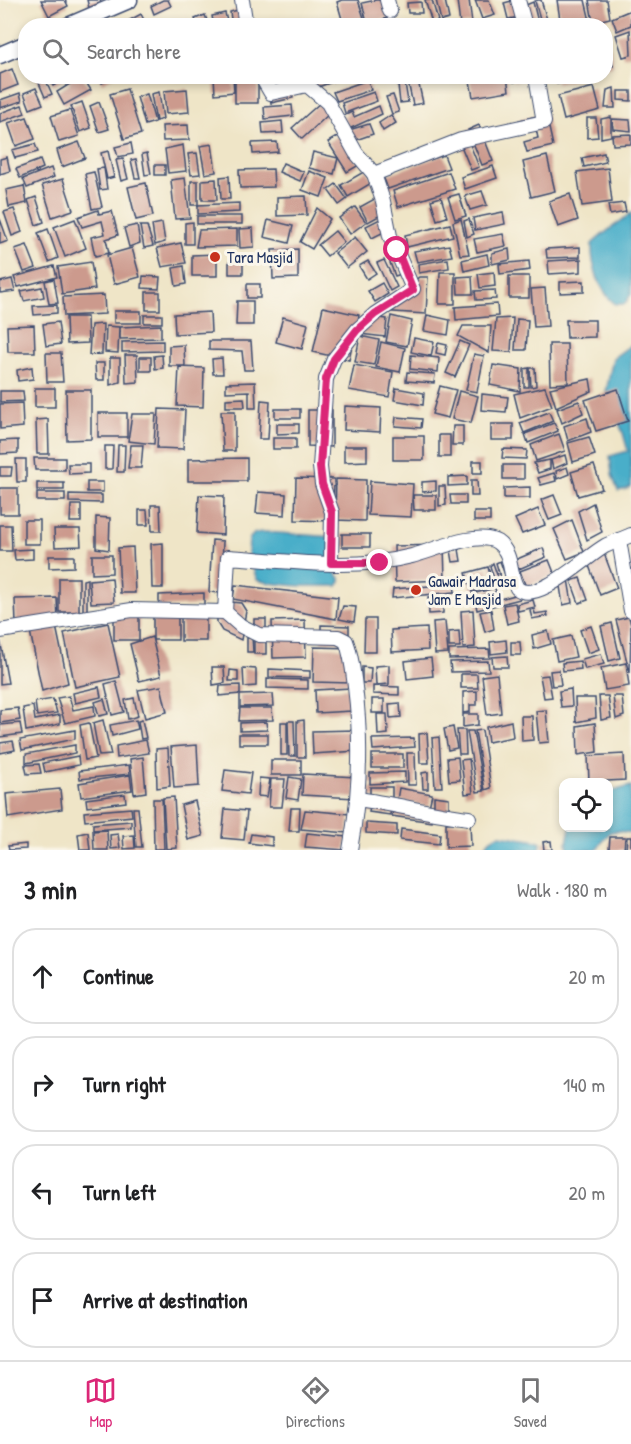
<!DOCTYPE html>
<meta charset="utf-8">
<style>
body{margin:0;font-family:"Patrick Hand",sans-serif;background:#f6f6f6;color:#202124}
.controls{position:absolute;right:18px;bottom:18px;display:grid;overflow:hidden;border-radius:12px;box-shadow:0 3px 9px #0003}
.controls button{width:54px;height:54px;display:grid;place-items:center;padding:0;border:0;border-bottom:2px solid #e0e0e0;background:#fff;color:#202124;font:30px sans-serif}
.stop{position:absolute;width:18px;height:18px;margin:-14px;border:4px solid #db2777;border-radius:50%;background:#fff}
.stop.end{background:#db2777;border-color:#fff;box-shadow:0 2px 6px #0008}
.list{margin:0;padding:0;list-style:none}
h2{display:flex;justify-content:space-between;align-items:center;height:78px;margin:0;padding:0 24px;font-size:26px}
h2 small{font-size:20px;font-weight:400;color:#757577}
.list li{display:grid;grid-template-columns:39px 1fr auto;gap:18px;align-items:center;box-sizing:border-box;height:96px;margin:0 12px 12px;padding:0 12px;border:2px solid #e0e0e0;border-radius:24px}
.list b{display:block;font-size:22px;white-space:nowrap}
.list em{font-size:20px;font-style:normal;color:#757577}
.icon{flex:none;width:33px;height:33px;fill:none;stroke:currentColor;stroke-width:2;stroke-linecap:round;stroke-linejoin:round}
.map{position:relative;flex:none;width:631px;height:850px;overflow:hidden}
.search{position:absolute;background:#fff;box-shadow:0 3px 9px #0003;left:18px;right:18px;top:18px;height:66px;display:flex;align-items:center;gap:15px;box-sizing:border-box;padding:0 21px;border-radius:24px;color:#757577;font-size:22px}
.sheet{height:510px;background:#fff}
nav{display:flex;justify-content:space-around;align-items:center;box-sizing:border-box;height:84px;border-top:2px solid #e0e0e0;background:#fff;font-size:16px;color:#757577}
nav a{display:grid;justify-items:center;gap:3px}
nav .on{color:#db2777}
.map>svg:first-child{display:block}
.water{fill:#49aec9;stroke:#326e94;stroke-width:1.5}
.building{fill:#cc9a8d}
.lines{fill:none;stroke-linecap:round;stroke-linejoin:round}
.minor-casing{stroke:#3b4a6e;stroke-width:16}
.tertiary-casing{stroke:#3b4a6e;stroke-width:19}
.minor{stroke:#fff;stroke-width:14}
.tertiary{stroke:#fff;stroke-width:16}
.route{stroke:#db2777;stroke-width:8}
.poi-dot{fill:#c8321e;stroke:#fbf7ec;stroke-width:2}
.labels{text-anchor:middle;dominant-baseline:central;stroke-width:6;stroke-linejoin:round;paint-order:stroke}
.poi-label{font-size:16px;fill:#1b2f5e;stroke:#fbf7ec;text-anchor:start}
</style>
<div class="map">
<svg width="631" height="850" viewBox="0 0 631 850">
<rect width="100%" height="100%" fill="#fbf7ec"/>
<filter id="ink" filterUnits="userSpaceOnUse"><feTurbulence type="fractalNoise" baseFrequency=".0167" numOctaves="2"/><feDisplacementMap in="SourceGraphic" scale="12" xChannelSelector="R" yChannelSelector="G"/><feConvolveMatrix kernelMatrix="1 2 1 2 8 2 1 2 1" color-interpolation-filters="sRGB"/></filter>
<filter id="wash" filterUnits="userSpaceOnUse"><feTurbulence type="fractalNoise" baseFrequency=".008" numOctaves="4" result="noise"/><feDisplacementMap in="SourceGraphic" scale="24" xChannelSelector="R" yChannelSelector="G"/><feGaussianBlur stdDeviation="1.35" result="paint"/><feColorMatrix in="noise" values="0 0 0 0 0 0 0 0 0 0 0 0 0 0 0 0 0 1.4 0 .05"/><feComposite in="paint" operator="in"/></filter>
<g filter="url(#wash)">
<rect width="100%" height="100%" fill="#efe5c7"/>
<g class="water">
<path d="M631 213V294L625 304H615C599 290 591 265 592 244 604 232 618 224 631 213Z"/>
<polygon points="631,345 631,486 627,489 618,491 612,475 610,456 628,451 623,433 606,392 613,358"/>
<path d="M264 532 334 537 332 569 340 578V583L338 586C311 586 283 587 257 580L248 553 249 539 255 533Z"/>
<polygon points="631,786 631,833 618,831 610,832 596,850 568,850 567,843 570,828 608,828 609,792"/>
<path d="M500 835 537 841 541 843 540 850H485C487 840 491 838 500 835Z"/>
</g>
<g id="blocks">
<g class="building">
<polygon points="41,0 65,0 68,6 49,16"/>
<polygon points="87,0 100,0 104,10 91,16"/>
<polygon points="163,0 168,0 171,6 154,14 151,6"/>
<polygon points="342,0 358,0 365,21 344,26 337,2"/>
<polygon points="376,0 385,0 389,18 367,23 362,3"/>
<polygon points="425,0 432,0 438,21 432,23"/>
<polygon points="436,0 445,0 449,19 441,21"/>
<polygon points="457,0 469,0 472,23 460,25"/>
<polygon points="475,0 489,0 495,15 482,19"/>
<polygon points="515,0 519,17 508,19 504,3"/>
<polygon points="538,0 541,0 549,26 542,26 535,1"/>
<polygon points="557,0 585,0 590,21 561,26"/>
<polygon points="589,0 607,0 610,18 593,22"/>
<polygon points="421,2 422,13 408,13 407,3"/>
<polygon points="533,2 539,26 530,26 526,5"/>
<polygon points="238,10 241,26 232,26 230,12"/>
<polygon points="631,10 631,25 617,31 612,18"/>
<polygon points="225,13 228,25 214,26 212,16"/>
<polygon points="141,14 147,26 131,26 128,21"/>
<polygon points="205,15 209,26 198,26 195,19"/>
<polygon points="521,18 523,26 490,26 490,25"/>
<polygon points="630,30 631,55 623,57 616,35"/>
<polygon points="606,47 610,47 613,66 606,67"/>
<polygon points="12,69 18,85 0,92 0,74"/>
<polygon points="36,76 44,76 52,94 45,97"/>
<polygon points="48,76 62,76 64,80 53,86"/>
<polygon points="67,76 82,76 91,90 64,105 57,92 70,84"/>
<polygon points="98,76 115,76 102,83"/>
<polygon points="214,76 233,76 234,92 215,94"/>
<rect x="235" y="76" width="23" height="27"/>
<polygon points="325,76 337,76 338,80 315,88 312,81"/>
<polygon points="411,76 417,76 423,103 413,105 407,77"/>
<polygon points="469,76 507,76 509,91 473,97"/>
<polygon points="513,76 531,76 531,77 514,82"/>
<polygon points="555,76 584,76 584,77 557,84"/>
<polygon points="368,80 371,90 337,101 333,92"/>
<polygon points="405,83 408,102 400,103 398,85"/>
<polygon points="594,87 600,110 564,120 558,96"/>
<polygon points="36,88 43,104 30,109 24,93"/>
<polygon points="614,88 615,108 605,108 607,90"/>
<polygon points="127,89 141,134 124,139 110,94"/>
<polygon points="187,89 189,112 166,114 164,91"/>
<polygon points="618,91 631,91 631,101 618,100"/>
<polygon points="159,92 163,119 156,121 151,94"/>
<polygon points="292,92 293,98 271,103 270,98"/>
<polygon points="374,92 377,101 345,113 342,103"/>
<polygon points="20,93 22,101 0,108 0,100"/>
<polygon points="147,94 155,122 145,125 137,97"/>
<polygon points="393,95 399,112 392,114 386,97"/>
<polygon points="82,102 91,128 80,132 71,106"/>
<polygon points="99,102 109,129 99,132 90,106"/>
<polygon points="320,103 330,113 302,139 292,128"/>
<polygon points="22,105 25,113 0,122 0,113"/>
<polygon points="292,105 293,116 265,119 264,107"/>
<polygon points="379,106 382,114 349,129 343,116 352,112 354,117"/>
<polygon points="70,110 79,136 59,142 51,116"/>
<polygon points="546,114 553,146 527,152 524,142 538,138 536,129 522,132 519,120"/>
<polygon points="391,115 396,123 383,131 379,123"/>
<polygon points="27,117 35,139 16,146 8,123"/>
<polygon points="611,117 611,136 601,138 601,119"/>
<polygon points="587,118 596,118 598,137 587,138"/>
<polygon points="612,119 630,120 631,131 613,129"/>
<polygon points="282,121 283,133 263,134 262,123"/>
<polygon points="369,124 373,134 353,141 349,130"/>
<polygon points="188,125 189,140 163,141 162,126"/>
<polygon points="479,125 493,161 482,165 468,130"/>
<polygon points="465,132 479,167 471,170 457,136"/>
<polygon points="631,134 631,144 613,145 612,135"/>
<polygon points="340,135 359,165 347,172 328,142"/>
<polygon points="79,142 85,158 62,167 57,150"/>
<polygon points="277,142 278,152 253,154 252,143"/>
<polygon points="131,143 133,154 118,157 115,147"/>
<polygon points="35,144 38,152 15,158 12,150"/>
<polygon points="212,144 216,172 205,174 200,146"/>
<polygon points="183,145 186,171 168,173 165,149"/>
<polygon points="108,151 114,177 107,179 101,153"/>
<polygon points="313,152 338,158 334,174 309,168"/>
<polygon points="147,153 151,174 145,175 142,154"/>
<polygon points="197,153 200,174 191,175 188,154"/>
<polygon points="604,153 606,162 584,167 582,158"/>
<polygon points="444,155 449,168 388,189 383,176"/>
<polygon points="547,156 555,191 531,197 523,162"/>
<polygon points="7,157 10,171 0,174 0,159"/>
<polygon points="123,159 128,179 121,181 116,160"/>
<polygon points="136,159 140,178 135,178 131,160"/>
<polygon points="40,160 43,168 20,178 16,169"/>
<polygon points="283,163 304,172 300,181 279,172"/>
<rect x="155" y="165" width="10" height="10"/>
<polygon points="493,166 497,178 465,189 461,177"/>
<polygon points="51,168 54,177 27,188 23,179"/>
<polygon points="104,168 107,189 100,190 97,169"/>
<polygon points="608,168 612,202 582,206 577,172"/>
<polygon points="273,169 274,187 240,188 239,170"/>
<polygon points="367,170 373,182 348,197 341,185"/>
<polygon points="309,171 328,178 321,197 302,190"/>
<polygon points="94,172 102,207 92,209 85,174"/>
<polygon points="449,172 455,189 398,207 393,191"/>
<polygon points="229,176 230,199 221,199 220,177"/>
<polygon points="185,178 190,218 175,219 171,180"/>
<polygon points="63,179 73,210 52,217 42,185"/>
<polygon points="216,179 217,200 202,200 202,180"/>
<rect x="191" y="181" width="7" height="24"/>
<polygon points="146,183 153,216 136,220 128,187"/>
<polygon points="336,184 347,199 339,205 328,190"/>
<polygon points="24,186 27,203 9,207 6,190"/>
<polygon points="482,191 487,205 470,210 465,196"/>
<polygon points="459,194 466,216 455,219 448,197"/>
<polygon points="570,194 578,220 558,227 549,201"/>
<polygon points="306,196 307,215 277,216 277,197"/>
<polygon points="380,196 388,211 368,222 360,207"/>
<polygon points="36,197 44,222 36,225 28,200"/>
<polygon points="441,197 447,217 437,220 431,200"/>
<polygon points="239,203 239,212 198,214 198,205"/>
<polygon points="624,203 626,212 610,215 608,205"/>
<polygon points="355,207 366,222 350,234 339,218"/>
<polygon points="317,208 330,219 312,249 300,242"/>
<polygon points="14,209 22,232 12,236 4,212"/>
<polygon points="98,210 99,214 112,211 118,235 106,239 109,253 95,256 91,237 105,234 102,221 82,227 78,217"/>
<polygon points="503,212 505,224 475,230 473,218"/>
<rect x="197" y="216" width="45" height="8"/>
<polygon points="0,219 8,241 0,244"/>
<polygon points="75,219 86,248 65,257 54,227"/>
<polygon points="380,219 386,231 372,238 366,226"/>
<polygon points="461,219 469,254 460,255 453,222"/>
<polygon points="469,219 474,234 467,237 464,221"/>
<polygon points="268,220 293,226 289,243 264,237"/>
<polygon points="193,222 193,244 185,244 185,223"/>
<polygon points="162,223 165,242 155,245 152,225"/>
<polygon points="450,224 453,236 407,247 405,235"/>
<polygon points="137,225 140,243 129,247 124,228"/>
<polygon points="140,226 147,226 153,246 144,248"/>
<polygon points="253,228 254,247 240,248 239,229"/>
<polygon points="48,229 58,258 49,262 38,233"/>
<polygon points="237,229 237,246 196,247 199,230"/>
<polygon points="335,231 344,242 327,256 318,245"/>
<polygon points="503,234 506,246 477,252 474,239"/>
<polygon points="355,237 367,252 347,268 335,253"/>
<polygon points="181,243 186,263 162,267 157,248"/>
<polygon points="27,245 36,268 24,272 15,249"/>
<polygon points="449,245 452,256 417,262 414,251"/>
<polygon points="580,247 580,257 547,258 546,249"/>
<polygon points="132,248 140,277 114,284 107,255"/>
<polygon points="298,249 298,278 273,279 272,250"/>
<polygon points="509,249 510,260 492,264 492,253"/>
<polygon points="217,254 217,276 192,276 192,255"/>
<polygon points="487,254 489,265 464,271 462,260"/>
<polygon points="395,258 401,274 395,276 389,260"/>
<polygon points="448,259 449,268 419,273 418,264"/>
<polygon points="581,259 581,272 549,274 548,261"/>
<polygon points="384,260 397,287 390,291 377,263"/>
<polygon points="243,261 243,274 229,274 229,262"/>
<polygon points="368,261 376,273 367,279 359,266"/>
<polygon points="529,261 530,270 500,274 499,264"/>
<polygon points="91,262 95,289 62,294 58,267"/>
<polygon points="54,266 57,277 18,287 14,277"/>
<polygon points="184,266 186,284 176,286 173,268"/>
<polygon points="440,272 455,272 455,304 439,304"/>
<polygon points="494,272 495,286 480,288 478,274"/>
<polygon points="143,276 160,277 159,289 142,288"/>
<polygon points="472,276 473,294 458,294 457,277"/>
<rect x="509" y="276" width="20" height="22"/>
<polygon points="419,277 428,277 426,314 378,311"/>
<polygon points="12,279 15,291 0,293 0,282"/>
<polygon points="54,279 58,303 49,304 45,281"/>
<polygon points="584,281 584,292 560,293 560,282"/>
<polygon points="382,283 388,294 375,302 368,291"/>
<rect x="247" y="284" width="13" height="14"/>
<polygon points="42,287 44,297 24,301 21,291"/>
<polygon points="545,288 548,326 534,327 531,289"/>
<polygon points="495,290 496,299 476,300 475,291"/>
<rect x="146" y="292" width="14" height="18"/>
<polygon points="104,295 105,314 64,316 63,297"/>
<polygon points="237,301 253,301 253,325 236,325"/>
<polygon points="497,304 498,316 456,320 455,307"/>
<polygon points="57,305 57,313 34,315 33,306"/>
<polygon points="323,307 359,315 349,360 313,352"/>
<rect x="114" y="311" width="27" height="12"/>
<polygon points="210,312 211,332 175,334 174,314"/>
<rect x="144" y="315" width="18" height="8"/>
<polygon points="427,315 450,320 448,335 424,331"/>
<polygon points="362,316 387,319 385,337 360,334"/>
<polygon points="391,316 412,321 407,346 386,342"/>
<polygon points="66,317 87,317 88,343 67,344"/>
<polygon points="283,317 308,324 302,349 276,342"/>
<polygon points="513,318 511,352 493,351 496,319"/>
<polygon points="517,319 528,320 526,350 515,350"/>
<polygon points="566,320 595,320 595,337 567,338"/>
<polygon points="58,322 61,344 46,346 43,324"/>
<polygon points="103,324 102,354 89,355 91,325"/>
<polygon points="34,325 35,352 8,352 7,326"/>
<polygon points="161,325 161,338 120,339 120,327"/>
<polygon points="106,326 119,327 118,353 105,352"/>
<polygon points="463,326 491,326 489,353 458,336"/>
<polygon points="360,336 379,340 374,365 355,362"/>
<polygon points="414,338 434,342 431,356 411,352"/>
<polygon points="163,341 163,351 122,352 122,342"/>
<polygon points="209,341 251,341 253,370 244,370 242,351 209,350"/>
<polygon points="460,341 469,345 455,377 446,373"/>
<polygon points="381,342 405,348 400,372 376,367"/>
<polygon points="438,343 447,345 445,355 436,353"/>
<polygon points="549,344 567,344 568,383 550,384"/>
<polygon points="184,345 185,366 169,366 169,346"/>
<polygon points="46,353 61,353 63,382 47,382"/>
<polygon points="474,354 484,356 477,392 466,390"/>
<polygon points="125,355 137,355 138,382 126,383"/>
<polygon points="162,355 163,368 155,369 154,356"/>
<polygon points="411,355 439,358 438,372 410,369"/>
<rect x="140" y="357" width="11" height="14"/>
<polygon points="110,358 120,358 120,382 110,385"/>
<polygon points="222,358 223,374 213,374 212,359"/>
<polygon points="95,363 104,363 104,380 96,380"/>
<polygon points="354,365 393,372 389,397 349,390"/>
<polygon points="493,365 521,369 520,391 490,385"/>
<polygon points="32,367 33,379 18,381 17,370"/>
<polygon points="179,367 204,368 203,407 177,406"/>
<polygon points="529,368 529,387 524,387 524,369"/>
<polygon points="530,368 535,368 536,386 531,387"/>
<polygon points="407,372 435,374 434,383 406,381"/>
<polygon points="590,379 592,391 556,407 550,388"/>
<polygon points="255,382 256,408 249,408 249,391 226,392 226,383"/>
<polygon points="440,386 456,390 448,418 432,414"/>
<polygon points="545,387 552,406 520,418 514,394"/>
<rect x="35" y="388" width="20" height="19"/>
<polygon points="396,388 424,393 423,405 394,400"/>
<polygon points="618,389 628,421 596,431 585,400"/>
<polygon points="66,390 91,390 91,439 67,440"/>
<polygon points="0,391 23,391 24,401 0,402"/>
<polygon points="459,391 478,396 471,423 452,419"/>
<polygon points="482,394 508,397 506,412 481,410"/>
<polygon points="244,398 245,407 226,407 226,399"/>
<polygon points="261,400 270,401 268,439 259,439"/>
<polygon points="579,401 583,413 562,423 557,409"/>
<polygon points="22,403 23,427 0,429 0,404"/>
<polygon points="345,406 381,408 380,432 344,430"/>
<polygon points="159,409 185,410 183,449 157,448"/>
<rect x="275" y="409" width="25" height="9"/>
<polygon points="308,410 332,410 332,447 308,446"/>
<polygon points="221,411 235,411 235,451 223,451"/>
<polygon points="549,412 553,421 524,433 520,423"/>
<rect x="98" y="413" width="29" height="24"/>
<polygon points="132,414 156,414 154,444 128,441"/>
<polygon points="396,417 422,419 421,428 395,426"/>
<polygon points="587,418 591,432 568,441 564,426"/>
<polygon points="48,419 49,454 37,454 36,420"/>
<polygon points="554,423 558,431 528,443 525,434"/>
<polygon points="277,424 299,424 299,433 277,434"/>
<rect x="491" y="424" width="22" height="16"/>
<polygon points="453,426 463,426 463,445 452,445"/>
<polygon points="559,434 565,451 536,461 531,445"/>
<rect x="439" y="435" width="11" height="22"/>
<rect x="393" y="436" width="31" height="24"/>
<polygon points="589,437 595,455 573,462 568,443"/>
<rect x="273" y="438" width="23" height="11"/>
<polygon points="18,440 18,453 0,454 0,441"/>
<polygon points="118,445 125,445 124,472 117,472"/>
<polygon points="131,445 143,445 141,468 128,468"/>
<polygon points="105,446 113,446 112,469 105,469"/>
<polygon points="344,446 367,446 367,461 344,462"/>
<polygon points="503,449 527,450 526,459 502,458"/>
<polygon points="565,455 567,463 553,469 551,460"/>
<polygon points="34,458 65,458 65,470 35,470"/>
<polygon points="247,458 247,481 188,481 188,459"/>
<polygon points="16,459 26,459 26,482 17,482"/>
<polygon points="550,460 550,469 538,473 534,463"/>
<rect x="473" y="461" width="9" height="12"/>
<polygon points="68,464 89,464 89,473 69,474"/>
<rect x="503" y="465" width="21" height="14"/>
<polygon points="594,465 602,489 578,496 571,472"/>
<polygon points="0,467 12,467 11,476 0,476"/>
<polygon points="567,467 569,474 557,479 556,471"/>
<polygon points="554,473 556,481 541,485 538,478"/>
<polygon points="467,476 467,485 448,486 448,477"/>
<polygon points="296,478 334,479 333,521 295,520"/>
<polygon points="336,479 366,480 365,521 335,520"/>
<polygon points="471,480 477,480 478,496 471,496"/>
<polygon points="370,481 413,484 411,517 368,515"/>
<polygon points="436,481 436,491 422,492 422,482"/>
<rect x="87" y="482" width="16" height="10"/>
<rect x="37" y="483" width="27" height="7"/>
<polygon points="439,486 445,486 446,505 439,506"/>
<polygon points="530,487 530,498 504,498 504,488"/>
<rect x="0" y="488" width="18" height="26"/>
<polygon points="258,492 286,494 285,515 256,513"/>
<rect x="37" y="493" width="28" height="8"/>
<polygon points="69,494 102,495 102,503 69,502"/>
<polygon points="199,495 224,496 223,535 197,533"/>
<polygon points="413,495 436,495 436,510 414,510"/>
<polygon points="450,495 466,495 466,504 451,504"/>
<polygon points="554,495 562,515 549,520 541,500"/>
<polygon points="593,503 602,532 587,540 578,511"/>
<polygon points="71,505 81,505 81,522 70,522"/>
<polygon points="151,505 160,505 161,531 152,531"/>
<polygon points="538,509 545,525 522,534 515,519"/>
<polygon points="139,510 147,510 148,525 139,525"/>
<rect x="474" y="512" width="16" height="9"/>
<polygon points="96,517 110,518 109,550 96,548"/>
<rect x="24" y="520" width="16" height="24"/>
<polygon points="572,520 584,552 567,559 554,529"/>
<polygon points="0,525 11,525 12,551 0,551"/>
<polygon points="54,529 80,529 81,546 55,547"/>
<rect x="342" y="534" width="28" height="13"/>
<polygon points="212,540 223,541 221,593 209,592"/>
<polygon points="163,543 163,588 152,588 151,544"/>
<polygon points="444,545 445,580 395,582 394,546"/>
<polygon points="133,547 135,593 120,593 118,548"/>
<polygon points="543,548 546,557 519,569 515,560"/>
<polygon points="602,548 617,588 600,595 585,555"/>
<polygon points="33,549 33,559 15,560 14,550"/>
<polygon points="459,549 461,561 453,562 451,550"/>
<polygon points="92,555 112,555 112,573 92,574"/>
<polygon points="49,556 74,556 74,567 49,568"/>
<polygon points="549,560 555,575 526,587 520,571"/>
<polygon points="500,561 508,584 503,586 496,563"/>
<polygon points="493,563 501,587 497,588 490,566"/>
<polygon points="488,567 493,586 472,592 466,573"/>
<rect x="59" y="578" width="20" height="34"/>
<polygon points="112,578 114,602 91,603 89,580"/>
<polygon points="580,578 588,600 579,603 571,581"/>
<polygon points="87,579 87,613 83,613 83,580"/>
<polygon points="568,579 572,603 563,605 559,580"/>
<polygon points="454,584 455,592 392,598 393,589"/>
<polygon points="235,585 338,597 336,619 233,599"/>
<polygon points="495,588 496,592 473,598 472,594"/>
<polygon points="204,593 204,605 159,607 159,595"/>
<polygon points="519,594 520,599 477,610 476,605"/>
<polygon points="443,596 443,613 429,614 428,597"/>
<polygon points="57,598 58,623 16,624 15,599"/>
<polygon points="533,600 535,607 518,611 517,604"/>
<polygon points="220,601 241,603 246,611 241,640 222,631 217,623 217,607"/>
<polygon points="515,603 519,621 507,624 503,605"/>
<polygon points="343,606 356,607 354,622 339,619"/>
<polygon points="534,609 535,614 547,612 548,616 532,619 530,610"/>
<polygon points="473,610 475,647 463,648 461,611"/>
<polygon points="491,610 494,629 485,632 480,612"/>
<rect x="114" y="617" width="25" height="23"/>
<rect x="153" y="617" width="25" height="23"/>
<polygon points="629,617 631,625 630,673 616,620"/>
<rect x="181" y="618" width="25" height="23"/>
<rect x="254" y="619" width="12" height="35"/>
<polygon points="365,619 376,619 376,652 364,652"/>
<polygon points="305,620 306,657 273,658 272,621"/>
<polygon points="445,621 448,653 435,654 433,622"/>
<polygon points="108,623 120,677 75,687 64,633"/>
<polygon points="612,623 620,658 609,661 601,626"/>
<polygon points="321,625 349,626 349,642 321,642"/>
<polygon points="56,626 68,683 42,691 30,631"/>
<polygon points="591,626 599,649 588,653 580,630"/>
<polygon points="427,628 428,650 392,652 391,630"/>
<polygon points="459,631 460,647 449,647 449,632"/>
<polygon points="548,631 551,644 534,649 532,635"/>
<polygon points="571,636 576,657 557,661 553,640"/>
<polygon points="152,637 161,676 139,681 130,644"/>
<polygon points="252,637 253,652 247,652 247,638"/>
<polygon points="0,639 8,683 0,684"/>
<polygon points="506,640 507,652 491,654 490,642"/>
<polygon points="511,642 520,642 521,655 511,655"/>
<polygon points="314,647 352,648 351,683 313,682"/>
<polygon points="489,649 490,658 449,659 449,650"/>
<polygon points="601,654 604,664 585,669 582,659"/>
<polygon points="507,656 508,667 493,667 492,657"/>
<polygon points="431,658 433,676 407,679 405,661"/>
<polygon points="488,661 489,671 451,672 450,662"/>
<polygon points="580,661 581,669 563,671 562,663"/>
<polygon points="626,663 629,686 605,690 601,668"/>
<polygon points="389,665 389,684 376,685 375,666"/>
<polygon points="212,667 224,667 225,683 213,685"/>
<polygon points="362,667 371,668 370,683 362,683"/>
<polygon points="243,668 256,669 256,686 244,687"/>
<polygon points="269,669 310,671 310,678 269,677"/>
<polygon points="230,670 238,671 238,681 229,681"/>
<polygon points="559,670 561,685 552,686 550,671"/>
<polygon points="461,674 477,674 478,688 461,688"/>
<polygon points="497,674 501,713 487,715 482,676"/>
<polygon points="548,675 552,697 544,698 540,676"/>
<polygon points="267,679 308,680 308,689 267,688"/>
<polygon points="116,681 124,712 112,715 105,684"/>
<polygon points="240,685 240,694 219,696 220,686"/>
<polygon points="161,686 167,712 145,718 138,690"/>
<polygon points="373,686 399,687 399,695 373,694"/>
<polygon points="99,687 101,697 75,703 73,693"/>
<polygon points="351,688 352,711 316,713 315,690"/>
<polygon points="571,689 572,706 561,707 559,691"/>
<polygon points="477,691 477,705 470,705 470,712 463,713 463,692"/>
<polygon points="273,694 274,706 240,707 240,695"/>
<polygon points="69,696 73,710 94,706 95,716 65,723 57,698"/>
<polygon points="599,696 608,696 611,718 601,720"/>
<polygon points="613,696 622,696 624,716 616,719"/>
<polygon points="134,698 138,716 128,719 125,700"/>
<polygon points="575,698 595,698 596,718 576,722"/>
<polygon points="53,699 57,713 37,716 35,702"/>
<polygon points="104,699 108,714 99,716 95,702"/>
<rect x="372" y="699" width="12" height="14"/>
<polygon points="400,703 401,717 390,718 389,704"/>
<polygon points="33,706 35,720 60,715 60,724 26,731 23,708"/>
<polygon points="18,708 20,720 0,723 0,710"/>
<polygon points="240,708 272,708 273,720 239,721"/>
<polygon points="546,710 549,742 539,743 536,711"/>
<polygon points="377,714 387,714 388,734 378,735"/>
<polygon points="463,714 478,714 478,725 463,727"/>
<polygon points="521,716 532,716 533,740 522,741"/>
<polygon points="103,720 111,755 99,756 93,723"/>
<polygon points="136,720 138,729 112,736 110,725"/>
<polygon points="142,720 146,738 141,739 138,721"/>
<polygon points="304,720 305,757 297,757 297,721"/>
<polygon points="288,721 294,721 295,756 289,756"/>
<polygon points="511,721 513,737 488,742 486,727"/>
<polygon points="266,722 267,730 240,731 240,723"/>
<rect x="281" y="722" width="6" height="33"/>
<polygon points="20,723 22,734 0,737 0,725"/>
<polygon points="89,723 96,758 85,760 80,725"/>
<polygon points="595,723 597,752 578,755 577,726"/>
<polygon points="453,727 457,748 448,750 444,729"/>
<polygon points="75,730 75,739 22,750 20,740"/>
<polygon points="356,730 357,751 313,754 312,731"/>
<polygon points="457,730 465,730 466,754 459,754"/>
<polygon points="482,730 491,788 485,790 475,731"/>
<polygon points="467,731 473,731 484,791 477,792"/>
<polygon points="427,733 429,763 420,763 419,734"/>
<rect x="239" y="734" width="29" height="10"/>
<polygon points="439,737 442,787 435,787 432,738"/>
<polygon points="414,738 415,747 373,750 372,739"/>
<polygon points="146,740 149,753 117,758 116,746"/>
<polygon points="13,741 15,750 0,753 0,743"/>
<polygon points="75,745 75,753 26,763 26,754"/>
<polygon points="197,745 199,786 174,788 171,747"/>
<polygon points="168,748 170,786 157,788 156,749"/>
<polygon points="407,753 415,753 416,785 408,785"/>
<rect x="372" y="754" width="31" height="14"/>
<polygon points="624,754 625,780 589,782 588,756"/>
<polygon points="78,756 79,765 45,772 43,763"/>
<polygon points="143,757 146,792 134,794 130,759"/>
<polygon points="458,757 460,780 449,781 447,758"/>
<polygon points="469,759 473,793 465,794 461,760"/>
<rect x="271" y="760" width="30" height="15"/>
<polygon points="39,764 41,773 27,774 25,765"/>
<polygon points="129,765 130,774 80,779 79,771"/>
<polygon points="225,770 251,773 248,794 222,791"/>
<polygon points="405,772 405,782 370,784 370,773"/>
<polygon points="428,772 428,789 423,789 422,773"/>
<polygon points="303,774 356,777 355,798 302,795"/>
<polygon points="130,775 132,790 81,797 79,783"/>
<polygon points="289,777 301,779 298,800 286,798"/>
<polygon points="259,778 270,779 267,797 258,796"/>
<polygon points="271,779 285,779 282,807 269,807"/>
<polygon points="370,787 392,787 392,798 370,797"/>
<polygon points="399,788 432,794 429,807 397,800"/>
<polygon points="60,789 62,809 8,818 6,794"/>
<polygon points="125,794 126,802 87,807 86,799"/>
<polygon points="434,796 449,798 449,811 434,811"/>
<polygon points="174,797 177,848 166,849 163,798"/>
<polygon points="153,799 162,799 164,849 154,849"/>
<polygon points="195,801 203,836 188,840 181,805"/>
<polygon points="370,805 391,807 390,815 369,812"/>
<polygon points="131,808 132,816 85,821 84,812"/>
<polygon points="133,808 138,808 142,847 136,847"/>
<polygon points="291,808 300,808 299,831 289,831"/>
<polygon points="393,808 433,815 432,822 392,816"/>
<polygon points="225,809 247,811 244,840 222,838"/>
<polygon points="305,810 350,814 348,833 301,829"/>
<polygon points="131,821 131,827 93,830 93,824"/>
<polygon points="470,822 471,846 446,847 446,823"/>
<polygon points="366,823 397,825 397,835 366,833"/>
<polygon points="401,829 440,834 439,844 400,840"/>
<polygon points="107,830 108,850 94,850 93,831"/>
<polygon points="88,832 90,850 80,850 78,834"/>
<polygon points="307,833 347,837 345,850 305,847"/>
<polygon points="118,834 120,848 111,849 110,835"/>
<polygon points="251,834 272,837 272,846 249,843"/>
<polygon points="134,835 135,848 124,849 123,836"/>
<polygon points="610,837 625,837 624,850 609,850"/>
<polygon points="627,837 631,837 631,850 626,850"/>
<polygon points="551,841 552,850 544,850 543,842"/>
<polygon points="26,844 26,849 9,850 8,846"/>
</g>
</g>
</g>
<g filter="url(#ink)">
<use href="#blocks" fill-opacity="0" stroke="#3b4a6e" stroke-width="1.5"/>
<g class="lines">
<defs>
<g id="minor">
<polyline points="242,0 246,26"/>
<polyline points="387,0 390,11"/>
<polyline points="518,0 525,26"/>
<polyline points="261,76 271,93 307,85 328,103 356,153 374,174"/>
<polyline points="619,540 631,611"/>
<polyline points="331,563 332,512 322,484 320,467 326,379 334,359 357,330 375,314 413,289 390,236 383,201 374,174 461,140 544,122 536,76"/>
<path d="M225 612 241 626 259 635 338 637 346 641C352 656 353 671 355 687 362 742 360 796 350 850"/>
<path d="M0 631 132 610 225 612 228 557C289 561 353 571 412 556 432 551 478 530 497 542 514 554 508 574 517 588 536 606 587 556 605 546 613 542 622 539 631 535"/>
<path d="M358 799C395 804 432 814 469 818"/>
</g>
<g id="tertiary">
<polyline points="68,26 129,0"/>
<polyline points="0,55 26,44"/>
</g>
</defs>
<use href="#minor" class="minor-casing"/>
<use href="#tertiary" class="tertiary-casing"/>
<use href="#minor" class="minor"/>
<use href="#tertiary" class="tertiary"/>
</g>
</g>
<g class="lines" filter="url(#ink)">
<polyline class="route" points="380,563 331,563 332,512 322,484 320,467 326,379 334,359 357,330 375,314 413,290 397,250"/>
</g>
<g class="poi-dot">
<circle cx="215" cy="257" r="6"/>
<circle cx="416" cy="590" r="6"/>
</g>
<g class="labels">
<g class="poi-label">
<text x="227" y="257">Tara Masjid</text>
<text x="428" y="581">Gawair Madrasa<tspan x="428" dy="18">Jam E Masjid</tspan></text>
</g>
</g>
</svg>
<div class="controls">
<button><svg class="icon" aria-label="locate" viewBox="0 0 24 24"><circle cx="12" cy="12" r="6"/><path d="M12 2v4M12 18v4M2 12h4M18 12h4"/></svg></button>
</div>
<div class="stop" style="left:397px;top:250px"></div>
<div class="stop end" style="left:380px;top:563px"></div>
<div class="search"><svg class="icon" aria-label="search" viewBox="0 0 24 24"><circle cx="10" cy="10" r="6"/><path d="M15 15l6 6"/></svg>Search here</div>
</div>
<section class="sheet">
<h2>3 min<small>Walk · 180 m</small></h2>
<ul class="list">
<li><svg class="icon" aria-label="ahead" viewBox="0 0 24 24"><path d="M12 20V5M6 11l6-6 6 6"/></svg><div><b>Continue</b></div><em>20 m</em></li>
<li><svg class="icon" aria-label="right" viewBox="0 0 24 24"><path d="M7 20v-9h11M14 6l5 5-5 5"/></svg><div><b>Turn right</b></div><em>140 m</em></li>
<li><svg class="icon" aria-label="left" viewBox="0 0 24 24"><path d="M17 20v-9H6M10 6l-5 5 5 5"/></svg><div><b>Turn left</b></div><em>20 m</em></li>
<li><svg class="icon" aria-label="arrive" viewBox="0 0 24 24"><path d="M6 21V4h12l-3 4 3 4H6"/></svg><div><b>Arrive at destination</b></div></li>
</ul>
</section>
<nav>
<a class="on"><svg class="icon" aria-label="map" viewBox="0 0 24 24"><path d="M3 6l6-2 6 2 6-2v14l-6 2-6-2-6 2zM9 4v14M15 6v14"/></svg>Map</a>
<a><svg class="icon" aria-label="directions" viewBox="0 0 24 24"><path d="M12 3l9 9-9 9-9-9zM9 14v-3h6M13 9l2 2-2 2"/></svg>Directions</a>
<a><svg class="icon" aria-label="saved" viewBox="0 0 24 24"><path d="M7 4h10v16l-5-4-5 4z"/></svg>Saved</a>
</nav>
